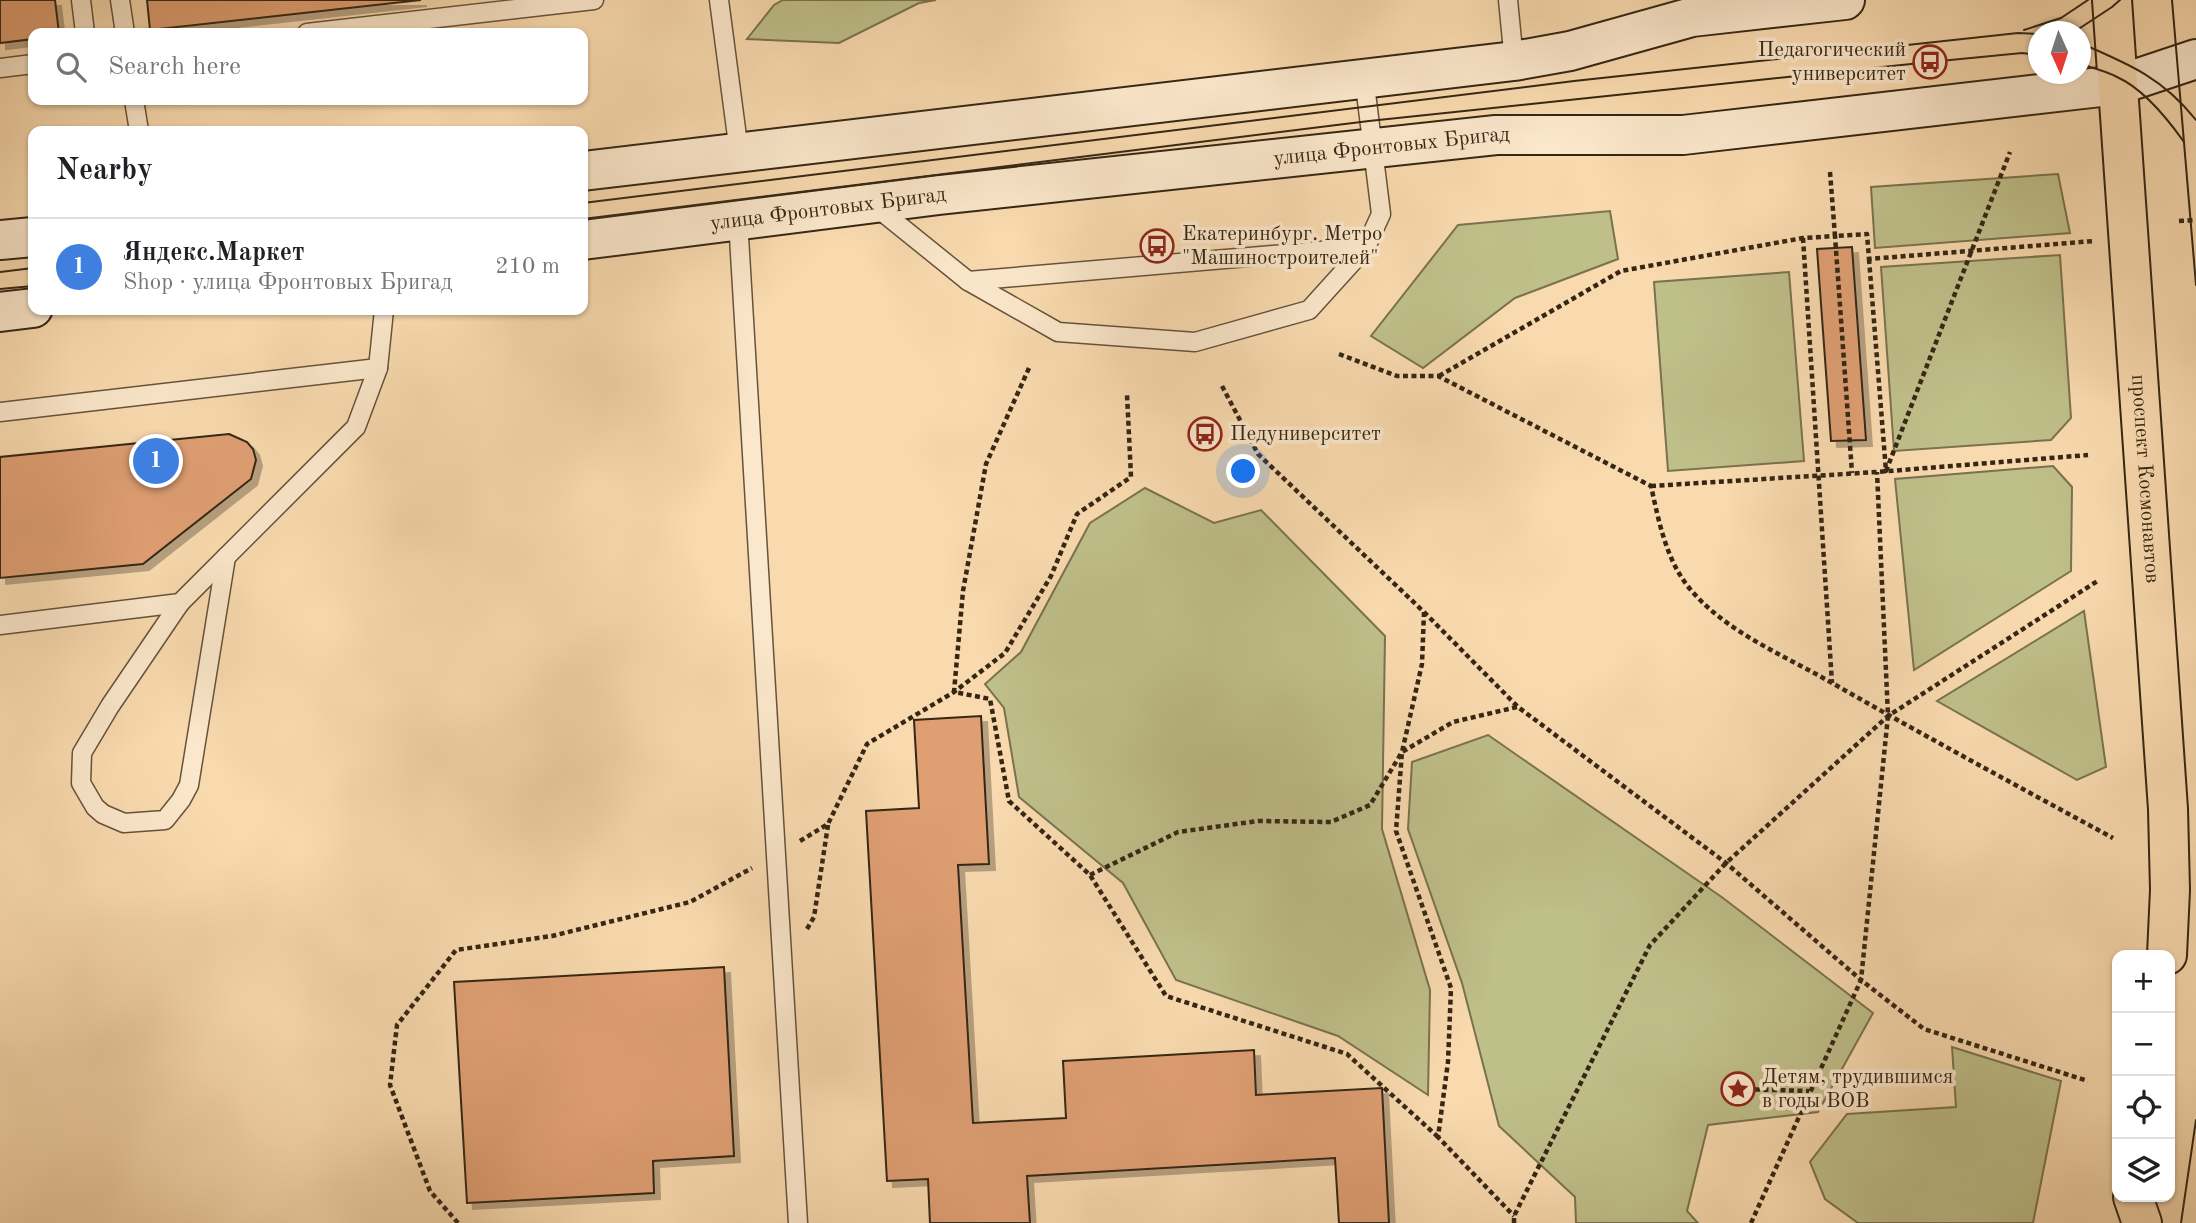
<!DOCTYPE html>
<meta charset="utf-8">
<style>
body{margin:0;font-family:"Old Standard TT",serif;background:#f2f2f2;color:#202124}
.controls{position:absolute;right:21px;bottom:21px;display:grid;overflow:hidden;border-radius:14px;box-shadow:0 2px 5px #0004}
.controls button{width:63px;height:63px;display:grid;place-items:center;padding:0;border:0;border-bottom:2px solid #e0e0e0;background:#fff;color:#202124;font:35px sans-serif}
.compass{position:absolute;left:2028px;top:21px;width:63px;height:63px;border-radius:50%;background:#fff;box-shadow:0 2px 5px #0004;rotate:177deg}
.you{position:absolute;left:1244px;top:472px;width:24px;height:24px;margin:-18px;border:5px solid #fff;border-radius:50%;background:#1a73e8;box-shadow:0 0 0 10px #1a73e833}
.badge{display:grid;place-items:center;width:46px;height:46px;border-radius:50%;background:#7c3aed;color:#fff;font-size:23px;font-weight:700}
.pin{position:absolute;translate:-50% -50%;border:4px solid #fff;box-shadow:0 2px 7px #0006}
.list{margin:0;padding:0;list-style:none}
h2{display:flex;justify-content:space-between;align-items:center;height:91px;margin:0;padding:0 28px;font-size:30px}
h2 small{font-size:23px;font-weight:400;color:#757577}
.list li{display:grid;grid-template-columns:46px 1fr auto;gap:21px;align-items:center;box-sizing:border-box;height:98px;padding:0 28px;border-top:2px solid #e0e0e0}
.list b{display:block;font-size:26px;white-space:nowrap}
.list p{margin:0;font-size:23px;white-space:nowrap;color:#757577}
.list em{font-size:23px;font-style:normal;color:#757577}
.icon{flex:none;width:38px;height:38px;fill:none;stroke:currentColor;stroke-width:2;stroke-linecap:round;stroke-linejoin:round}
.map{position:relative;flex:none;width:2196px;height:1223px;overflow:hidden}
.search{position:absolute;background:#fff;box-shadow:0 2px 5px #0004;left:28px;top:28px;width:560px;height:77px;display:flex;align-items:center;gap:18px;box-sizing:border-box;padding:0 24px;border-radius:14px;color:#757577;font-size:26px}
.panel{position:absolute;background:#fff;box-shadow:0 2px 5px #0004;left:28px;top:126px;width:560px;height:189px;border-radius:14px}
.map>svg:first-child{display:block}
.green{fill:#bfbf8a;stroke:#7a724f;stroke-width:2}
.building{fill:#df9f73;stroke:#352614;stroke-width:2;filter:url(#shadow)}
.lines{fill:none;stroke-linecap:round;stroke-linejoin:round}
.service-casing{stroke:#66533b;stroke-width:21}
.secondary-casing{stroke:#352614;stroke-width:42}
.primary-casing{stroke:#352614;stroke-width:42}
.path{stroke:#352614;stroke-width:4.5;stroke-dasharray:5 3.5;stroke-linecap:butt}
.service{stroke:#fbe7cb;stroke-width:18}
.secondary{stroke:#fbe7cb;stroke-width:38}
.primary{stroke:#f9daaf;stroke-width:38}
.tram{stroke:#352614;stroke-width:2}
.labels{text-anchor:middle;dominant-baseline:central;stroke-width:7;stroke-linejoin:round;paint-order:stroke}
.poi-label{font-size:21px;fill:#352614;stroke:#fbe7cb;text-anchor:start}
.street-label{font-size:21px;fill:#352614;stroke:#fbe7cb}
</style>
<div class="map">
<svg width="2196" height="1223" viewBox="0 0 2196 1223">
<defs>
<filter id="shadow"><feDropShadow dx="6" dy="6" stdDeviation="0" flood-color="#0004"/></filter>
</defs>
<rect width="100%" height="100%" fill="#f9daaf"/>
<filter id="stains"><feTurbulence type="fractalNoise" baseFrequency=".00286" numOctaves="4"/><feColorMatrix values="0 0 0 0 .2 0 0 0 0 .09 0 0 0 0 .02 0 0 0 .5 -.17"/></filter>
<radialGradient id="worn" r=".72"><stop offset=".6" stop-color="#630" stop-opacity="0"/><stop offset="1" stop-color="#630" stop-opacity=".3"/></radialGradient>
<g class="green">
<polygon points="783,0 936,0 919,3 839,43 747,39 774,5"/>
<polygon points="2058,174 2070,233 1875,248 1871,187"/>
<polygon points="1610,211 1618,259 1515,298 1423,368 1371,336 1458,225"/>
<polygon points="2060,255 2071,418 2051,440 1894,451 1881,267"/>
<polygon points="1789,272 1804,461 1668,471 1654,282"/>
<polygon points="2053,466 2072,487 2071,571 1914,670 1895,479"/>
<polygon points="1145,488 1214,523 1261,510 1385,636 1382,829 1430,990 1428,1095 1338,1036 1176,980 1123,883 1019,797 1004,708 985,684 1021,652 1090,523"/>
<polygon points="2084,611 2106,767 2077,780 1937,701"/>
<polygon points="1488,735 1723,898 1873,1013 1818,1112 1708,1125 1687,1211 1698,1223 1576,1223 1575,1197 1499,1126 1462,983 1408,829 1412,762"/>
<polygon points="1952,1047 2061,1081 2033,1223 1858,1223 1825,1199 1810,1162 1847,1114 1956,1107"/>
</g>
<g class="building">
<polygon points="0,0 55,0 59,33 33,33 33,39 0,43"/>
<polygon points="147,0 421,0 150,30"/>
<polygon points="1852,247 1866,440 1831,441 1817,249"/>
<polygon points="229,434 247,442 253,449 256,460 251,479 143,564 0,578 0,457"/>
<polygon points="981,716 989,864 958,865 973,1123 1066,1118 1063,1061 1254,1050 1256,1095 1382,1088 1389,1223 1339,1223 1335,1158 1027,1176 1030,1223 930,1223 928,1179 887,1181 866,811 919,808 914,720"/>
<polygon points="724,967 734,1156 653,1161 654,1193 467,1203 454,982"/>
</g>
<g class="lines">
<defs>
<g id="service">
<polyline points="81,0 85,33"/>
<polyline points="120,0 125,33"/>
<polyline points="719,0 739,152"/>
<polyline points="1508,0 1514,61"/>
<polyline points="307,33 594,0"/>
<polyline points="0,68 33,64"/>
<polyline points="134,100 139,131"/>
<polyline points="875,206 968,281 1058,332 1195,342 1309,310 1366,247 1381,214 1364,77"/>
<polyline points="738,220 798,1223"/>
<polyline points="968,281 1366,247"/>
<polyline points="0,412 378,368"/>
<polyline points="180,603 110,706 82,753 81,783 95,807 103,814 124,823 165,820 181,800 189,785 226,557"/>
<polyline points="0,625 180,603 356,427 378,368 384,310"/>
</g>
<g id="secondary">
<polyline points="583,171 1514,61 1570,51 1692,17 1845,0"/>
<polyline points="0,240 33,237"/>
<path id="s1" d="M583 240 939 195 1496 135H1683L2118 85 2196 59"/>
<polyline points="0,312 33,308"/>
</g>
<g id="primary">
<path id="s2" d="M2112 0 2168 809 2170 890 2167 955"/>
<polyline points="2133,1197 2142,1223"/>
</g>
</defs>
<use href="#service" class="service-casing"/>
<use href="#secondary" class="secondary-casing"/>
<use href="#primary" class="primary-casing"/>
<g class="path">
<polyline points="1830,172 1835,236 1867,234 1869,259 2094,241"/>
<polyline points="2179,221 2196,220"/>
<polyline points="1803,238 1832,683"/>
<polyline points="1869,259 1886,471 2010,152"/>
<path d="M1339 354 1397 376H1438L1651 486C1659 522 1666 560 1690 589 1727 633 1784 655 1832 683 1925 736 2019 787 2113 838"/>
<polyline points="1029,368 986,464 963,591 954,692 990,699 1009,801 1090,875 1166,996 1347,1054 1438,1137"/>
<polyline points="1439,376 1621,271 1803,238 1835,236 1852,473"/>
<polyline points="1222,386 1258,454 1424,612 1518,707 1726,863 1861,980 1888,716 1877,472"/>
<polyline points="1651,486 1877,472 2088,455"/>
<polyline points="1424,612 1422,664 1402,752 1396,831 1451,988 1448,1062 1438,1137 1514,1216"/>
<polyline points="800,841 828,824 867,744 954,692 1005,653 1051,576 1077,514 1131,477 1127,394"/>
<polyline points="1090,875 1178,832 1258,821 1331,822 1370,805 1402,752 1453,722 1517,707"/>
<polyline points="807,929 814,917 828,825"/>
<polyline points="1738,1089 1809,1091"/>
<polyline points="458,1223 430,1191 390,1085 397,1025 456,950 552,936 690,902 752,868"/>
<polyline points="1514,1223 1514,1216 1650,945 1726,863 1888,716 2099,580"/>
<polyline points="1751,1223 1861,980 1924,1029 2088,1081"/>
</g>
<use href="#service" class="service"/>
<use href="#secondary" class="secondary"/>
<use href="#primary" class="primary"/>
<g class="tram">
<polyline points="2172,0 2196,285"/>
<polyline points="2024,30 2061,18 2088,0"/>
<polyline points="2074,32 2112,7 2120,0"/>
<path d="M2080 43C2129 64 2163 78 2196 120"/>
<path d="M2080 64C2093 68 2106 71 2117 77 2144 89 2167 118 2184 142"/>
<polyline points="583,203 1574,81 2018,33 2038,34"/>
<polyline points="583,219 1369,121 1930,62 2022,53 2038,55"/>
<polyline points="0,272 33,268"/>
<polyline points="0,289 33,286"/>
<polyline points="2181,1223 2196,1120"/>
</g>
</g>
<defs>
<symbol id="bus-ring" viewBox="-11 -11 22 22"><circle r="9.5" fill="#fbe7cb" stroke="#8f2418" stroke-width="1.5"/><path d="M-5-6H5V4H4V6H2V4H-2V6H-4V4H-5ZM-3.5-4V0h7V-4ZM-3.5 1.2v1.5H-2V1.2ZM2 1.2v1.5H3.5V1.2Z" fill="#8f2418"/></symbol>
<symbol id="sight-ring" viewBox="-11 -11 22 22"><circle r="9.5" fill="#fbe7cb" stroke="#8f2418" stroke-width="1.5"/><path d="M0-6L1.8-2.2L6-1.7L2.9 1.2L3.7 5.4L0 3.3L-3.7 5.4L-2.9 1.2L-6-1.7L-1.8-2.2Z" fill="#8f2418"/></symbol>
</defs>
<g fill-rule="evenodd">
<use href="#bus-ring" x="1911" y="43" width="38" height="38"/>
<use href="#bus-ring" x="1138" y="227" width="38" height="38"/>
<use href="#bus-ring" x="1186" y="415" width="38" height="38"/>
<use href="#sight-ring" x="1719" y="1070" width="38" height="38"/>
</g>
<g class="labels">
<g class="poi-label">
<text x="1906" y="50" text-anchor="end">Педагогический<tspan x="1906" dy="24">университет</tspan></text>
<text x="1182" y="234">Екатеринбург. Метро<tspan x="1182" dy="24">"Машиностроителей"</tspan></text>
<text x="1230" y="434">Педуниверситет</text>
<text x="1762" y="1077">Детям, трудившимся<tspan x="1762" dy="24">в годы ВОВ</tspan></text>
</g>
<g class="street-label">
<text stroke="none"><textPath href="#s1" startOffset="814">улица Фронтовых Бригад</textPath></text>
<text stroke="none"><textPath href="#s1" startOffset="247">улица Фронтовых Бригад</textPath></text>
<text stroke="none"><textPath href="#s2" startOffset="480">проспект Космонавтов</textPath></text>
</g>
</g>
<rect width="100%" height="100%" filter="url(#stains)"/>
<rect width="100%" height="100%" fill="url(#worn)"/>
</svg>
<div class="controls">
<button>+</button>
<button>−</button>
<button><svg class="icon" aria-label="locate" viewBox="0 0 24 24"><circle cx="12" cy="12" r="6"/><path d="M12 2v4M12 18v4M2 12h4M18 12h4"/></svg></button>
<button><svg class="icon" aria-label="layers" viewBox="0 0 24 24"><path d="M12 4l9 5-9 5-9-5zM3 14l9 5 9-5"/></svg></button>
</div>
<svg class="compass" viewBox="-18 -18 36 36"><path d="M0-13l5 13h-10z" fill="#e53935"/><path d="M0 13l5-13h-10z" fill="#757577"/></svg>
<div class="you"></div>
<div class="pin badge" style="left:156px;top:461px;background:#3f7fe0">1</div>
<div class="search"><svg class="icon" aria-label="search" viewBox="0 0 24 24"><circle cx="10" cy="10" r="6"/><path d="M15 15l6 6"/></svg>Search here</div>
<section class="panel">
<h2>Nearby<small></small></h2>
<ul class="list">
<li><span class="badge" style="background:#3f7fe0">1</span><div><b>Яндекс.Маркет</b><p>Shop · улица Фронтовых Бригад</p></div><em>210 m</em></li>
</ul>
</section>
</div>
